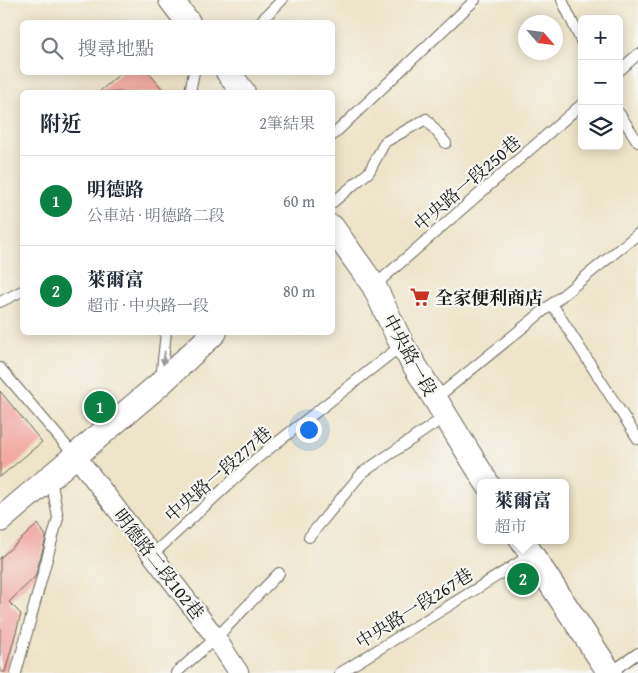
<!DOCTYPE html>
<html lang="zh-TW">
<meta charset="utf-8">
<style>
body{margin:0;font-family:"Gentium Book Plus","Noto Serif TC",serif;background:#f2f2f3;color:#1f2937}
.controls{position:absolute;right:15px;top:15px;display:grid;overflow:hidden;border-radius:8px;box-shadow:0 2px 12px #0003}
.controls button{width:45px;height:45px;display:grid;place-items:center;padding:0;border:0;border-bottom:1px solid #e0e1e3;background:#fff;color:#1f2937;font:25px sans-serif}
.compass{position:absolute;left:518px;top:15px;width:45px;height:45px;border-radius:50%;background:#fff;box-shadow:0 2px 12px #0003;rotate:118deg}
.you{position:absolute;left:308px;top:429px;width:18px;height:18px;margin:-12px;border:4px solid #fff;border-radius:50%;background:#1a73e8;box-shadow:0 0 0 8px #1a73e833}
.badge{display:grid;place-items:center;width:32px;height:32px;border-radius:50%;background:#0b8043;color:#fff;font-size:16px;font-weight:700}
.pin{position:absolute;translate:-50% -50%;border:2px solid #fff;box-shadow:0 1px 5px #0006}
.popup{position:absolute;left:477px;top:479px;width:92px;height:65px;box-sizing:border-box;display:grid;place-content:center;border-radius:8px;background:#fff;filter:drop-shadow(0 1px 4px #0005);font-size:16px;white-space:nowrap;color:#747a83}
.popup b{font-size:19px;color:#1f2937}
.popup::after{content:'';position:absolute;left:50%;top:100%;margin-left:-10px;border:10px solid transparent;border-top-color:#fff}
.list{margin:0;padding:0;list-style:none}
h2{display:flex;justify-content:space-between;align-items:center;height:65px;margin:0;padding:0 20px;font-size:21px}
h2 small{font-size:16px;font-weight:400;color:#747a83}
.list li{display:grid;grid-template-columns:32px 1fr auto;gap:15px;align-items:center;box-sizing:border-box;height:90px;padding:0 20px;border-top:1px solid #e0e1e3}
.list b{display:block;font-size:19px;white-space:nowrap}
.list p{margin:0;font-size:16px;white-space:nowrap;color:#747a83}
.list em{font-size:16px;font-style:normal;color:#747a83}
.icon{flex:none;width:28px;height:28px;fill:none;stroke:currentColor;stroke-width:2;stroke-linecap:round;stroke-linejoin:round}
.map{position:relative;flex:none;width:638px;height:673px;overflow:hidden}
.search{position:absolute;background:#fff;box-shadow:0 2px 12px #0003;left:20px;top:20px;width:315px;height:55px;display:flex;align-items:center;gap:12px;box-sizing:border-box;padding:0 18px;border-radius:8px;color:#747a83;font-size:19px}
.panel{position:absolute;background:#fff;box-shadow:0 2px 12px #0003;left:20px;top:90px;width:315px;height:245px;border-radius:8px}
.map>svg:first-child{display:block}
.building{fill:#f1aaa3}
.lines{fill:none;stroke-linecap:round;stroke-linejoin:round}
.service-casing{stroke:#666259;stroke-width:12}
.minor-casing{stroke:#666259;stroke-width:21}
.tertiary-casing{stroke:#666259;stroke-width:26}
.service{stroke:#fff;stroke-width:10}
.minor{stroke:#fff;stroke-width:19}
.tertiary{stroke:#fff;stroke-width:24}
.oneway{fill:#999}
.labels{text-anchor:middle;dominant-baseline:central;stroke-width:4.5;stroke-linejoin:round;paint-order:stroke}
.street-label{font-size:18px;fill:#1c1c1c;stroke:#f6f6f2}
.poi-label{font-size:18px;font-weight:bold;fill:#1c1c1c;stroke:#f6f6f2;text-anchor:start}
</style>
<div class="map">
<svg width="638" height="673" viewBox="0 0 638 673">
<rect width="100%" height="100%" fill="#f6f6f2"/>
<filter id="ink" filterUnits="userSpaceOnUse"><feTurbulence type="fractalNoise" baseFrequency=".02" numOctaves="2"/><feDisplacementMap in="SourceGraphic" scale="10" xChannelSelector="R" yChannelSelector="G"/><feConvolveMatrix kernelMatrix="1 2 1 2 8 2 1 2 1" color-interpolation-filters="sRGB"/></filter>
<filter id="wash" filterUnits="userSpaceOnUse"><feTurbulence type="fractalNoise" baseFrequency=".0096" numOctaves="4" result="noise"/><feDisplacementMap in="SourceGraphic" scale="20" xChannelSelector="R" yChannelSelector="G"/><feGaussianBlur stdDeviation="1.12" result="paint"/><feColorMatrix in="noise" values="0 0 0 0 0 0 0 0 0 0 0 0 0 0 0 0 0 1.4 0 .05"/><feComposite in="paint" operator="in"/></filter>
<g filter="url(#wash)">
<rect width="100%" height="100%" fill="#eee4c9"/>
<g id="blocks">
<g class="building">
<polygon points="122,72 148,72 165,92 99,92"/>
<polygon points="0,391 42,442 0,477"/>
<polygon points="38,524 46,536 46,538 35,577 9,602 21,614 5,672 0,672 0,558"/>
</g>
</g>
</g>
<g filter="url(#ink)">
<use href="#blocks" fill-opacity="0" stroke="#666259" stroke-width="1"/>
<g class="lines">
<defs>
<g id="service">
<polyline points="562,0 582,43"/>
<polyline points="260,22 282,0"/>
<polyline points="619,71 638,54"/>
<polyline points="190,92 194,72"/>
<polyline points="619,113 638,142"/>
<polyline points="332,136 475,0"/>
<polyline points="332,203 369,172 385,142 426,119 446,143"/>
<polyline points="374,286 582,104"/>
<polyline points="0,302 22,291"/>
<polyline points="552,304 638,439"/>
<polyline points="0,368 75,456"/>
<polyline points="161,379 166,332"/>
<polyline points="435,399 638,234"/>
<polyline points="309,537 362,473 446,416"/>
<polyline points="152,555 256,459 402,345"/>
<polyline points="16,673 58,518 51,478"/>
<polyline points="176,673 216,638 279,573"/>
<polyline points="340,673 531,555"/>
<polyline points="610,673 638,653"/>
</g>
<polyline id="minor" points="76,456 216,638 239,673"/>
<g id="tertiary">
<polyline points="171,0 188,22"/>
<polyline points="228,72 243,92"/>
<polyline points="332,227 374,286 402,345 487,483"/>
<polyline points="0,520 161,383 215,332"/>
<polyline points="522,540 610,673"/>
</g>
</defs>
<use href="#service" class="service-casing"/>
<use href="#minor" class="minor-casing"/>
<use href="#tertiary" class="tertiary-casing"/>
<use href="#service" class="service"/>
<use href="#minor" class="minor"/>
<use href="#tertiary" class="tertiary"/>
</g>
<defs><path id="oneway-solid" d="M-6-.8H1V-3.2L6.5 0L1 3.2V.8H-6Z" transform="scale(1.25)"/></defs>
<use class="oneway" href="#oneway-solid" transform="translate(164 358) rotate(96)"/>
</g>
<defs>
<symbol id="supermarket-bare" viewBox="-9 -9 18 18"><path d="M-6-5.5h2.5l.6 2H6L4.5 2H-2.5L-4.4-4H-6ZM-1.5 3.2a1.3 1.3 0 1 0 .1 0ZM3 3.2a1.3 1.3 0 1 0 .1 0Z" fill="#c8321e" stroke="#f6f6f2" stroke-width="2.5" paint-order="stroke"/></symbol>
</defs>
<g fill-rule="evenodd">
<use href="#supermarket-bare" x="406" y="283" width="28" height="28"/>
</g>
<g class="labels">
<g class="street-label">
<text transform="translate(467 183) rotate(-41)">中央路一段250巷</text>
<text transform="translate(410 355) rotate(61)">中央路一段</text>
<text transform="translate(218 474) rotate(-41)">中央路一段277巷</text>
<text transform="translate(159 564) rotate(52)">明德路二段102巷</text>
<text transform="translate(414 608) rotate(-32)">中央路一段267巷</text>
</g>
<g class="poi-label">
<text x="435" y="297">全家便利商店</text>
</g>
</g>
</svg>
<div class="controls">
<button>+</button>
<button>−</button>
<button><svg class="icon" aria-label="layers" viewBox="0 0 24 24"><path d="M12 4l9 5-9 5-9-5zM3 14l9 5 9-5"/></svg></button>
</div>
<svg class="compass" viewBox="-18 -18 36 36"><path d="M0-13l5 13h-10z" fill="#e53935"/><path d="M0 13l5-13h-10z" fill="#747a83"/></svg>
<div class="you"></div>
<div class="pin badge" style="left:100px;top:407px">1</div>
<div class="pin badge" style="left:523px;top:579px">2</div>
<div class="popup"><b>萊爾富</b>超市</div>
<div class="search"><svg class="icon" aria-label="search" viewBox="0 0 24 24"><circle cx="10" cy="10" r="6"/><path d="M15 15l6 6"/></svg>搜尋地點</div>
<section class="panel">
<h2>附近<small>2筆結果</small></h2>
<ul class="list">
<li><span class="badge">1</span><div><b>明德路</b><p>公車站 · 明德路二段</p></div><em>60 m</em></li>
<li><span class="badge">2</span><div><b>萊爾富</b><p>超市 · 中央路一段</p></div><em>80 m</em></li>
</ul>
</section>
</div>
